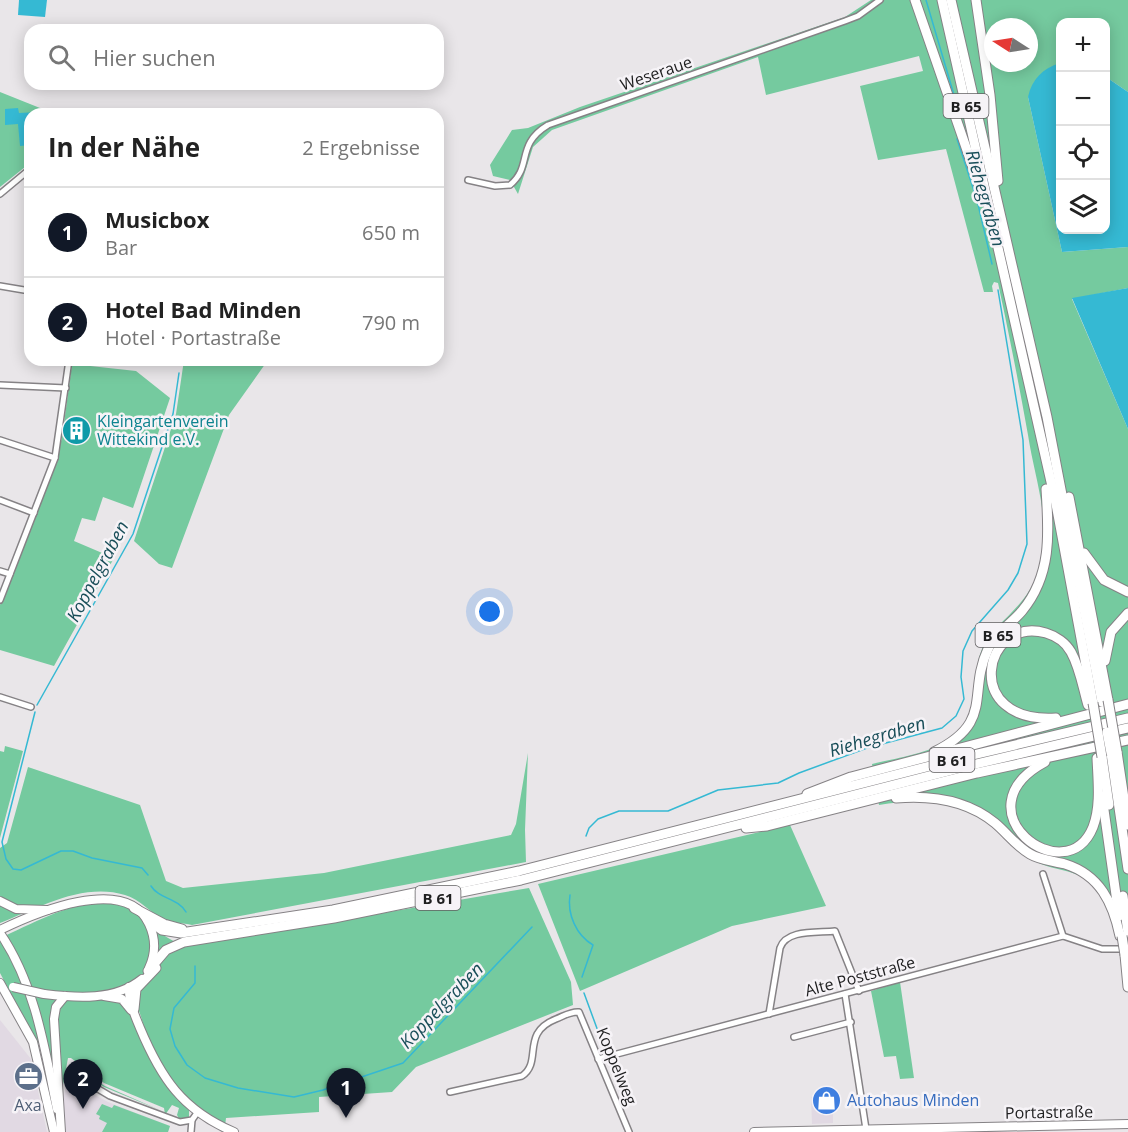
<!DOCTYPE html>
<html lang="de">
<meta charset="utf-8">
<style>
body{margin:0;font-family:"Open Sans",sans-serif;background:#f6f6f6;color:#222}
.controls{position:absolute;right:18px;top:18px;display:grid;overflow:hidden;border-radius:12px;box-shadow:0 3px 15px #0003}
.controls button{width:54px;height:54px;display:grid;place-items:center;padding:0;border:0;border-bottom:2px solid #e0e0e0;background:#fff;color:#222;font:30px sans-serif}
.compass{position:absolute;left:984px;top:18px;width:54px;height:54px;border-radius:50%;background:#fff;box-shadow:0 3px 15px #0003;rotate:282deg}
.you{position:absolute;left:490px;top:612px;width:21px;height:21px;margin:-15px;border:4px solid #fff;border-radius:50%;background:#1a73e8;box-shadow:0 0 0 9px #1a73e833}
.badge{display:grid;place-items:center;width:39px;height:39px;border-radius:50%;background:#111827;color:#fff;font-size:20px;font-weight:700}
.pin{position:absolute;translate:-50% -50px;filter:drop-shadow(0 2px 3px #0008)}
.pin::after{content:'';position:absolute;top:32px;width:21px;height:18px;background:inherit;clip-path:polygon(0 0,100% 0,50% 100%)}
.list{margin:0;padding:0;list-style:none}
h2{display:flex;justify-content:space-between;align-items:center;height:78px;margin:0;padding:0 24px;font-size:26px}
h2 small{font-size:20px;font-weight:400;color:#767676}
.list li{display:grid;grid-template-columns:39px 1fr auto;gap:18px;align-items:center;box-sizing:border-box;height:90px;padding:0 24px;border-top:2px solid #e0e0e0}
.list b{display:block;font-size:22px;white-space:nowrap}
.list p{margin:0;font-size:20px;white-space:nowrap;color:#767676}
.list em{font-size:20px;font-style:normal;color:#767676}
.icon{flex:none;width:33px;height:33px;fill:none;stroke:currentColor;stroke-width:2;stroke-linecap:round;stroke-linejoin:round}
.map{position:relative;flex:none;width:1128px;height:1132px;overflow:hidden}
.search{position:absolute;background:#fff;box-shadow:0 3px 15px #0003;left:24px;top:24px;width:420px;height:66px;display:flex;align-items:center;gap:15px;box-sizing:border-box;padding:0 21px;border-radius:18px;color:#767676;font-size:22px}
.panel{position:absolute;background:#fff;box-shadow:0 3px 15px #0003;left:24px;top:108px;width:420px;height:258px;border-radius:18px}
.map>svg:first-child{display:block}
.built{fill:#e1d9e3}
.green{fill:#75ca9f;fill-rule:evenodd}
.water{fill:#35b9d3}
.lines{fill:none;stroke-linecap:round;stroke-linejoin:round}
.stream{stroke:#35b9d3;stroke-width:1.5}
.minor-casing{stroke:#858285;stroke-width:8}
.secondary-casing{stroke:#858285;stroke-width:10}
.primary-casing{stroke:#858285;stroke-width:10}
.trunk-casing{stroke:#858285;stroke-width:11}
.minor{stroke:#fff;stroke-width:5}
.secondary{stroke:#fff;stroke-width:8}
.primary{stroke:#fff;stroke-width:8}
.trunk{stroke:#fff;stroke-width:9}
.primary-bridge-casing{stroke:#858285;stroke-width:10;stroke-linecap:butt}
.trunk-bridge-casing{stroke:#858285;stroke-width:11;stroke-linecap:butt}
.primary-bridge{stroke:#fff;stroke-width:8}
.trunk-bridge{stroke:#fff;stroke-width:9}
.labels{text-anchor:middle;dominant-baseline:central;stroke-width:5;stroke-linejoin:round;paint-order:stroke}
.shield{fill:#f6f3f7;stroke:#605f60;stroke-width:1.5}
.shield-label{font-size:15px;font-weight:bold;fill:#1f1f20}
.street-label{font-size:16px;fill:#1f1f20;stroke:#f6f3f7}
.culture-label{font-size:16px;fill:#0d838f;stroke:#f6f3f7;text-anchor:start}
.shop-label{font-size:16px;fill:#366cbe;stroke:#f6f3f7;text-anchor:start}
.service-label{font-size:16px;fill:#4e5e75;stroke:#f6f3f7}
.water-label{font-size:18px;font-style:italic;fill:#194e59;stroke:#f6f3f7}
</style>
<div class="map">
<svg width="1128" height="1132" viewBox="0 0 1128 1132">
<rect width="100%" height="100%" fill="#e9e6e9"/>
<g class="built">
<polygon points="0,1020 31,1059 47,1132 0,1132"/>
<polygon points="67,1080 108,1102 170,1126 168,1132 65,1132 63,1100"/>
<polygon points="833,1095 833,1123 812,1124 811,1097"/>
</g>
<g class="green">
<path d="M871 0H1128V92L1106 77V22H1060V63L1028 97 1062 252 1128 247V288L1072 299 1128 429V936C1107 919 1113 907 1099 891 1078 867 1059 873 1034 861 1019 853 1006 836 992 826 957 800 920 798 879 805L872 764C904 756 962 750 971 711 976 691 974 668 982 649 993 624 1024 609 1036 577 1055 529 1035 482 1028 435 1019 384 1009 334 998 283L994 282 992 286 993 292H984L946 149 878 160 860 86 923 71 919 56 766 95 758 57 552 130 533 147 518 194 510 180 493 176 490 165 512 130 528 128 580 107 845 17ZM993 27H1029V63H993Z"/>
<polygon points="0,92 55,114 30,114 30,163 0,187"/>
<polygon points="184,360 268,360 229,415 172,568 159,564 134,541 176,414"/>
<polygon points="72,364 136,371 170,398 133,508 103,497 95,521 82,518 74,541 114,558 54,666 0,650 0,605 55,461 62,438"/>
<polygon points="5,746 23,751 0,838 0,751 4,752"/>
<path d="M528 753 525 830 526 862 192 925C183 923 173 923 165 920 151 914 140 899 125 895 83 882 38 908 0 923V848L7 843 28 767 140 805 166 881 183 888 324 873 511 835 516 824Z"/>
<polygon points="790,825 826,906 732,926 580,991 538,884"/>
<path d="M529 888 571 982 573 1005 416 1067 392 1092 319 1097V1112L226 1118 225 1126C189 1105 159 1074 146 1033 143 1024 141 1015 137 1006L127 1007C145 1044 157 1082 189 1110V1118L180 1120 177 1115 179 1108 172 1105 165 1115 164 1108 104 1083 71 1058H68L61 1096 55 1087 49 1056 35 1039 0 973V938C40 921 93 887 136 912 142 916 147 923 153 928 162 935 174 941 184 947Z"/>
<polygon points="900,982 914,1078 900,1079 896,1056 884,1057 871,991"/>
<polygon points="70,1064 105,1086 162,1111 104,1087 77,1070 72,1077 74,1084 67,1080"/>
<polygon points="102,1104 112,1108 114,1105 170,1126 168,1132 102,1132 107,1123 99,1119 100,1116 96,1114"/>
</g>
<g class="water">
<polygon points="19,0 47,0 45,17 18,15"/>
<path d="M1060 63V230H1106V77L1128 92V247L1062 252 1028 97C1032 79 1043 68 1060 63Z"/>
<polygon points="18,108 19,113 38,112 39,114 30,114 30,145 20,146 18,124 5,125 5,109"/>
<polygon points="1128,288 1128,429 1072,298"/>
</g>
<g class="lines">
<g class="stream">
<polyline points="926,0 954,95"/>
<polyline points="957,139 977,200 992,264"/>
<polyline points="181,361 181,360"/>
<polyline points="37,705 133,534 173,414 179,373"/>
<polyline points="35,712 2,842 6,859 13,869 21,870 61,851 73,851 92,858 142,868 148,875"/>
<polyline points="586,836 589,828 598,819 619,811 668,811 718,790 778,783 799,773 867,748 942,728 956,716 964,699 961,677 963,651 972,631 1008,590 1018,573 1027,544 1023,440 998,290"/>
<path d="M151 886C159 899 178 898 186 912"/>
<path d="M570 895C567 914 576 935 593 945L582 977"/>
<polyline points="195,966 195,983 174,1008 170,1029 175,1046 187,1065 205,1078 238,1088 294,1097 323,1090 403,1063 532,927"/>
<polyline points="584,993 606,1053"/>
<polyline points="609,1060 626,1104"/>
</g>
<defs>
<g id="minor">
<path d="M468 180 495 186 510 185C533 166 515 145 548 125L845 21 858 16 880 0"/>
<polyline points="0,194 30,169"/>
<polyline points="0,286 30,291"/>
<polyline points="0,385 66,388"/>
<polyline points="0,440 55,458"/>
<polyline points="0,500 34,513"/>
<polyline points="0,571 10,574"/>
<polyline points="0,600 55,458 69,360"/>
<polyline points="0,697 31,707"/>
<polyline points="1043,874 1063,936"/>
<polyline points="845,994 866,1129"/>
<path d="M769 1014 780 948C786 929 818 933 835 931L859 991"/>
<polyline points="794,1037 851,1022"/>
<polyline points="598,1059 1063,936 1102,949 1124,949"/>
<polyline points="78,1077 110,1096 180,1122 192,1120 197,1113"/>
<path d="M450 1092 522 1076C543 1062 520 1033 556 1019 564 1016 571 1011 579 1012L629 1132"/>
<polyline points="191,1132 192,1120"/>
</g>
<g id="secondary">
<polyline points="0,901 16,909 47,910"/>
<path d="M0 933C35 984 45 1049 57 1109"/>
<path d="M129 987C128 1000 135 1016 140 1028 161 1078 182 1110 234 1132"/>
<polyline points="104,996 122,999 131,1010"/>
<polyline points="754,1132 1128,1124"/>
</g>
<g id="primary">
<path d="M0 930C33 914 126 873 149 924 156 939 156 953 149 968"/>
<polyline points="0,983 33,1042 54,1132"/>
<path d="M44 994C77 998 115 1001 142 979"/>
<polyline points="61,1132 54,1019 56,1007 65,996"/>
</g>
<g id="trunk">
<polyline points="915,0 979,185"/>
<polyline points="942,0 1056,504 1093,703"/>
<polyline points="951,0 1047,417 1102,702"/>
<polyline points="976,0 990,95 998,181"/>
<polyline points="1069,497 1108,700"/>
<polyline points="1084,553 1104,580 1128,592"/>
<polyline points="1105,661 1111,632 1128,613"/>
<path d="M1056 718C960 724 983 615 1046 633 1056 636 1066 643 1071 652 1080 668 1083 688 1088 705"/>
<path d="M934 752C995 722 967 694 988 649 995 633 1011 624 1022 611 1052 575 1049 533 1046 489"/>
<polyline points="1117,752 1128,825"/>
<polyline points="1111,753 1128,869"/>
<polyline points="1102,757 1109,805"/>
<path d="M1045 762C956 810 1066 894 1093 827 1101 806 1098 781 1097 758"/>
<polyline points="807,794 851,777 1128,704"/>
<polyline points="1102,796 1119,916"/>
<path d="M896 798C932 795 967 800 995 823 1007 833 1016 846 1030 854 1040 860 1053 861 1065 864 1100 875 1113 903 1120 936"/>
<polyline points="746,828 767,826 977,773 1128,740"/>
<polyline points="1123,896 1128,933"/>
<polyline points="134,908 164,924 182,929"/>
<polyline points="147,919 162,930 181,933 333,910 519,871 973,755 1128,718"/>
<polyline points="1125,955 1128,987"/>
<polyline points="148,971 166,950 184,942 334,918 521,880 976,764 1128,728"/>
<polyline points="134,1009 136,989 156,968"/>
</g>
</defs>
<use href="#minor" class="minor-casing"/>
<use href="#secondary" class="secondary-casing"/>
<use href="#primary" class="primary-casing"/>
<use href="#trunk" class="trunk-casing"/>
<use href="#minor" class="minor"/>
<use href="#secondary" class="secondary"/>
<use href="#primary" class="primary"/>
<use href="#trunk" class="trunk"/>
<defs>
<polyline id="primary-bridge" points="13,987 44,994"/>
<g id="trunk-bridge">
<polyline points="1108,700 1117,752"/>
<polyline points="1093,703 1102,757"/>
<polyline points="1107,732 1111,753"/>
<polyline points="1122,936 1125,955"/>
</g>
</defs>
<use href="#primary-bridge" class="primary-bridge-casing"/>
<use href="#trunk-bridge" class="trunk-bridge-casing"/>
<use href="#primary-bridge" class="primary-bridge"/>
<use href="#trunk-bridge" class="trunk-bridge"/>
</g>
<defs>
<symbol id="building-disc" viewBox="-11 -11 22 22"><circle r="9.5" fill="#0f9aa8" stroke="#f6f3f7"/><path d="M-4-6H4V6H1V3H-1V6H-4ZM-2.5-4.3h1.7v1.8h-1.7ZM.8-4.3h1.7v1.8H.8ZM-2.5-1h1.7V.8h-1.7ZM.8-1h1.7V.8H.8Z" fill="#fff"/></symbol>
<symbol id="office-disc" viewBox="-11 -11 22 22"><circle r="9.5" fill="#5c6f8a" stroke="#f6f3f7"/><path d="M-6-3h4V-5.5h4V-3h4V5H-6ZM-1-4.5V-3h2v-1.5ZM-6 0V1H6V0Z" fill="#fff"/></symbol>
<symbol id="shop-disc" viewBox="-11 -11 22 22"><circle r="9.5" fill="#3f7fe0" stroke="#f6f3f7"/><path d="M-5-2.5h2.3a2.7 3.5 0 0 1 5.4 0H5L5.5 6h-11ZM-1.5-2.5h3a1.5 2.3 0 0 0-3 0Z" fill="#fff"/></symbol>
</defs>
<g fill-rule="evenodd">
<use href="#building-disc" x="60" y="414" width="33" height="33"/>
<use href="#office-disc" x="12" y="1060" width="33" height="33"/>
<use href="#shop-disc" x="810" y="1084" width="33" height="33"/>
</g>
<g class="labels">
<g class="shield">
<rect x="943.5" y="94" width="45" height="24" rx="4.5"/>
<rect x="975.5" y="623" width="45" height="24" rx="4.5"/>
<rect x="929.5" y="748" width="45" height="24" rx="4.5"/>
<rect x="415.5" y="886" width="45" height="24" rx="4.5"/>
</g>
<g class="shield-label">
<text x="966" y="106">B 65</text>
<text x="998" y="635">B 65</text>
<text x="952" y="760">B 61</text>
<text x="438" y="898">B 61</text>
</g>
<g class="street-label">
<text transform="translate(656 73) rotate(-19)">Weseraue</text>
<text transform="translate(860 976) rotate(-15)">Alte Poststraße</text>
<text transform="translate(617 1066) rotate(68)">Koppelweg</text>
<text transform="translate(1049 1112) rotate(-1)">Portastraße</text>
</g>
<g class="culture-label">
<text x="97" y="421">Kleingartenverein<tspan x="97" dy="18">Wittekind e.V.</tspan></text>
</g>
<g class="shop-label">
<text x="847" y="1100">Autohaus Minden</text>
</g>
<g class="service-label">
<text x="28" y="1105">Axa</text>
</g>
<g class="water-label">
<text transform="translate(986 198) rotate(74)">Riehegraben</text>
<text transform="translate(97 571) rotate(-62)">Koppelgraben</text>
<text transform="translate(877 736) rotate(-17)">Riehegraben</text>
<text transform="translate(441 1005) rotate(-46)">Koppelgraben</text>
</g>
</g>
</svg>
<div class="controls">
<button>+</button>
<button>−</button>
<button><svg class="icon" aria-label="locate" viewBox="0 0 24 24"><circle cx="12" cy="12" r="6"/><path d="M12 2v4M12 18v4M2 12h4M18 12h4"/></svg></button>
<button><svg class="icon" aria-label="layers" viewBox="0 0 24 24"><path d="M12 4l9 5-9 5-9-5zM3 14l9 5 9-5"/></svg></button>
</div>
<svg class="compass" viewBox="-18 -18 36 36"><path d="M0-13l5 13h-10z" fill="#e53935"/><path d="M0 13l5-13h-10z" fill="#767676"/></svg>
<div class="you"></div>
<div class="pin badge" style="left:346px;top:1118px">1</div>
<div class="pin badge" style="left:83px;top:1109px">2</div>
<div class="search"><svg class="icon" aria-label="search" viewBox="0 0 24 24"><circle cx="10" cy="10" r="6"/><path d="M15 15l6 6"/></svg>Hier suchen</div>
<section class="panel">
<h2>In der Nähe<small>2 Ergebnisse</small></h2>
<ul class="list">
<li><span class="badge">1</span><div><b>Musicbox</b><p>Bar</p></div><em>650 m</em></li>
<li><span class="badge">2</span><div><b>Hotel Bad Minden</b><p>Hotel · Portastraße</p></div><em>790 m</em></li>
</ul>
</section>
</div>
